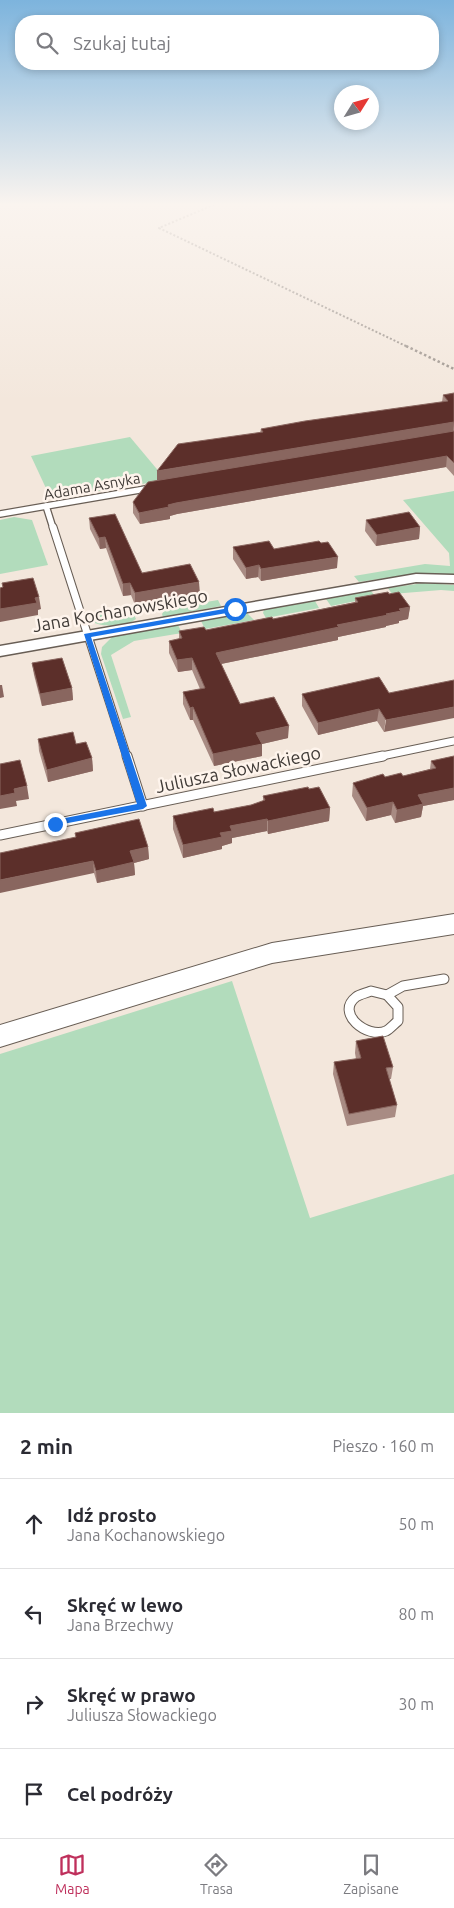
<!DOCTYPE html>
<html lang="pl">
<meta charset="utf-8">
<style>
body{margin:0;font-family:Ubuntu,sans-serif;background:#f7f7f7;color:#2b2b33}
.compass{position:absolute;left:334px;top:85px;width:45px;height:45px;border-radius:50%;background:#fff;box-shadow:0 2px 8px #0003;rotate:53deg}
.stop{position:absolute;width:15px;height:15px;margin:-11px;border:4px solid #1a73e8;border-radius:50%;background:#fff}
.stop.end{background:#1a73e8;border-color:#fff;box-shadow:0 1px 5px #0008}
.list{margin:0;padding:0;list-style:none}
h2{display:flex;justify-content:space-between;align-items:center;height:65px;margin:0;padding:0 20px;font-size:21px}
h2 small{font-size:16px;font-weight:400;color:#7c7c81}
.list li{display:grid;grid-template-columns:32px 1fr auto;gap:15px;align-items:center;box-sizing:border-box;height:90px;padding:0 20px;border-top:1px solid #e1e1e2}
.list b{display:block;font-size:19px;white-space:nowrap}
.list p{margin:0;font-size:16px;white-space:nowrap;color:#7c7c81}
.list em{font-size:16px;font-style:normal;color:#7c7c81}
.icon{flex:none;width:28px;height:28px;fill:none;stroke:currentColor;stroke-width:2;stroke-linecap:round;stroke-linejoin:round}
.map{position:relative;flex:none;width:454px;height:1413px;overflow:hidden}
.search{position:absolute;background:#fff;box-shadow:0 2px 8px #0003;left:15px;right:15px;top:15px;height:55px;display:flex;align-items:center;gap:12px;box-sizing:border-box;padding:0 18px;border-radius:20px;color:#7c7c81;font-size:19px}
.sheet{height:425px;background:#fff}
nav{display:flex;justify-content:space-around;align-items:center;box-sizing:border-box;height:70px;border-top:1px solid #e1e1e2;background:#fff;font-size:14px;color:#7c7c81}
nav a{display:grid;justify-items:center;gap:2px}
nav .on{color:#bf305c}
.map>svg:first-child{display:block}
.green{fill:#b2dcbc}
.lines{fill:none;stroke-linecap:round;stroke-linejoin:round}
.service-far2-casing{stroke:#685e55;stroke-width:8}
.service-far1-casing{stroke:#685e55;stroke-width:9}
.service-casing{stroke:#685e55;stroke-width:11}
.minor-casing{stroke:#685e55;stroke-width:3}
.tertiary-casing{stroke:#685e55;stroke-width:2}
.path-far1{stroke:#999089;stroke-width:2;stroke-dasharray:2 2;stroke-linecap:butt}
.path{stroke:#999089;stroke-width:2.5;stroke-dasharray:2.5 2.5;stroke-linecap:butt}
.service-far2{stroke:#fff;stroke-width:5.5}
.service-far1{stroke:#fff;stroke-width:7}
.service{stroke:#fff;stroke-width:9}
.minor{fill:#fff;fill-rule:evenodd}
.tertiary{fill:#fff;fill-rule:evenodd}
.wall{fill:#a88b83}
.shaded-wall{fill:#89665f}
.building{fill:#5c2f2a;stroke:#89665f}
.route{fill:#1a73e8}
.labels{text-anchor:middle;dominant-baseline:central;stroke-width:5;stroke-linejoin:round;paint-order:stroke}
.far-street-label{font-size:15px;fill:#403b37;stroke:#fef4ec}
.street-label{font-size:18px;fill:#403b37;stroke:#fef4ec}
</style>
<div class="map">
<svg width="454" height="1413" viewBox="0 0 454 1413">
<rect width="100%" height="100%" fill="#f3e7dc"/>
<g class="green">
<polygon points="130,437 166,480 51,499 31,456"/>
<polygon points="454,491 454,574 413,574 359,582 354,576 425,564 450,566 449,553 403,500"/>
<polygon points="14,517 32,520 48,565 0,574 0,520"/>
<polygon points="424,583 454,585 454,591 441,590 392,594 388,588"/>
<polygon points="371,591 376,597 331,606 326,599"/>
<polygon points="218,600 221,606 163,617 162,614 165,609"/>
<polygon points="315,601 319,608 266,618 263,613 264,610"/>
<path d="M95 613 124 616 134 615 136 619C126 627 101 628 91 621L89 614Z"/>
<polygon points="247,613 254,620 205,629 201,621"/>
<polygon points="178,625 182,633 134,641 111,655 131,717 123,719 101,654 102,647 112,637"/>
<polygon points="232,981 310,1218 454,1174 454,1413 0,1413 0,1054"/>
</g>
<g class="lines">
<defs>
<g id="service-far2">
<polyline points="46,506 53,528"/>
<polyline points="0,514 151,488"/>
</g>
<g id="service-far1">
<polyline points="53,527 127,757"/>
<polyline points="377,757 454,741"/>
</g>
<g id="service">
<polyline points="127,756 143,806"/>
<polyline points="0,835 383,756"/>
<path d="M371 991 387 995 398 1007V1021C394 1024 390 1029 386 1031 367 1039 335 1013 356 997 360 994 367 993 371 991Z"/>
<polyline points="387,995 403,986 444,979"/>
</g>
<polygon id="minor" points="416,574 454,575 454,583 416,582 0,656 0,646"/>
<polygon id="tertiary" points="454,914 454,934 272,963 0,1047 0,1025 272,943"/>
</defs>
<use href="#service-far2" class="service-far2-casing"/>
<use href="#service-far1" class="service-far1-casing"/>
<use href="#service" class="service-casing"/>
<use href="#minor" class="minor-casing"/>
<use href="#tertiary" class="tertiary-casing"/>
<polyline class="path-far1" points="218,203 159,228 408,347"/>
<polyline class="path" points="406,346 454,369"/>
<use href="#service-far2" class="service-far2"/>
<use href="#service-far1" class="service-far1"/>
<use href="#service" class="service"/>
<use href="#minor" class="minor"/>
<use href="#tertiary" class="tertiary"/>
</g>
<g class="wall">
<polygon points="454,393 454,476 446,467 177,514 170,516 170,519 140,524 133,513 133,502 157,481 260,433 261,429 442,402 443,395"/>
<polygon points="89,518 142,573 200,594 135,605 131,595 123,596 106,548 100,549 90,529"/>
<polygon points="366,520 420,527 419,539 376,546 365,531"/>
<polygon points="233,547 274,549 337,568 261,581 258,577 246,579 233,559"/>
<polygon points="389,594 410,607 408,619 399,621 399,623 386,626 386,627 338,637 338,640 221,664 240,704 288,738 262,744 262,756 214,766 193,720 190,720 183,704 183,692 200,689 192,670 178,672 169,653 169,641 179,639 179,631 206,630 273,619 355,602 355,598"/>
<polygon points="32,663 72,688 73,700 42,706 34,675"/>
<polygon points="389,693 384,732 377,721 318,735 302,706 302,694"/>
<polygon points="38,739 76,744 92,758 93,771 48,782 39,751"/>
<polygon points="454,756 454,800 423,806 421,817 395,823 391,815 366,821 352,796 353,783 385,777 403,776 430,769 431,761"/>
<polygon points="309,789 330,808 329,821 268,834 267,831 232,838 232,843 222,846 222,849 183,858 173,829 173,816 214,812 251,805 263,801 263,796"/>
<polygon points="75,833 148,847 149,859 134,863 135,875 97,883 94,873 76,837"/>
<polygon points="356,1041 393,1067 391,1079 389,1079 397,1105 395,1117 347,1126 333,1074 334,1062 356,1059 355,1053"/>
</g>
<g class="shaded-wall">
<polygon points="454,422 453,432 157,483 157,471"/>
<polygon points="447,456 446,467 177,514 170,516 170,519 140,524 139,513 176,503"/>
<polygon points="420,527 419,539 376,546 377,535"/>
<polygon points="105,537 106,548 100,549 99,538"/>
<polygon points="338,557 337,568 261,581 261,569"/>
<polygon points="259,565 258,577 246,579 246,568"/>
<polygon points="199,582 200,594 135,605 135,593"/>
<polygon points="130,583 131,595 123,596 123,584"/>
<polygon points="39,597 41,609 38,610 38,615 0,622 0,609"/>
<polygon points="410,607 408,619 399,621 399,623 386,626 386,627 338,637 338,640 216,665 216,653 386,614 399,609"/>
<polygon points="192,658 192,670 178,672 177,660"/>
<polygon points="0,685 2,685 4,697 0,698"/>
<polygon points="72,688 73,700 42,706 40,694"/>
<polygon points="193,707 193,720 190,720 190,708"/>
<polygon points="454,707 454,718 384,732 386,720"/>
<polygon points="379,709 377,721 318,735 318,723"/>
<polygon points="289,726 288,738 262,744 262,756 214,766 213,754 256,733"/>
<polygon points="92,758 93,771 48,782 47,770"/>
<polygon points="27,786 29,799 16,801 17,806 0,809 0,796 14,789"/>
<polygon points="454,788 454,800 423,806 421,817 395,823 397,810 418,795"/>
<polygon points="393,802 391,815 366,821 367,808"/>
<polygon points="330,808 329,821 268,834 268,821"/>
<polygon points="267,819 267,831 232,838 232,843 222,846 222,849 183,858 183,845 220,833 230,826"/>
<polygon points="148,847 149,859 134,863 135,875 97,883 96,871 130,851"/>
<polygon points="93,861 94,873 0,893 0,880"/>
</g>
<g class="building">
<polygon points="454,393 454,422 157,471 178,444 263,432 261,429 305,421 448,401 443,395"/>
<polygon points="454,431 454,463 447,456 176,503 168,505 169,507 139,513 133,502 148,482"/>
<polygon points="409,512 420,527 377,535 366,520"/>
<polygon points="115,514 142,573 190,564 199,582 135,593 130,583 123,584 105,537 99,538 89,518"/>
<polygon points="269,541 274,549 319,541 321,543 328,542 338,557 261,569 259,565 246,568 233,547"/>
<polygon points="33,578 39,597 35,598 37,603 0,609 0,588 3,587 2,583"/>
<polygon points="388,592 389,594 399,592 410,607 399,609 401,611 386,614 388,615 337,625 339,627 216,653 240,704 274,697 289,726 256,733 262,744 213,754 193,707 190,708 183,692 205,688 192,658 177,660 169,641 182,638 179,631 204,627 206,630 272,617 273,619 358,602 355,598"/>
<polygon points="62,658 72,688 40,694 32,663"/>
<polygon points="379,677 389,693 454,680 454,707 386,720 379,709 318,723 302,694"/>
<polygon points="73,732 76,744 86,742 92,758 47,770 38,739"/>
<polygon points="454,756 454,788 418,795 423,804 397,810 393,802 367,808 353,783 383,774 385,777 401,773 403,776 436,768 431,761"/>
<polygon points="20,760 27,786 14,789 15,793 0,796 0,764"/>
<polygon points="308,787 309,789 319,787 330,808 268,821 267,819 230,826 232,831 220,833 222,837 183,845 173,816 213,808 214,812 251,805 265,800 263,796"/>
<polygon points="139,819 148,847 130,851 134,862 96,871 93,861 0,880 0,853 76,837 75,833"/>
<polygon points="383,1036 393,1067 386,1068 397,1105 349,1114 334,1062 361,1058 356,1041"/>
</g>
<linearGradient id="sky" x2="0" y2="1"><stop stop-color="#7db4dd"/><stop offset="0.51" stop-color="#faf4ef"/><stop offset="1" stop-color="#faf4ef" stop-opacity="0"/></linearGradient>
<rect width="454" height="401" fill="url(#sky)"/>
<polygon class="route" points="235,607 239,609 238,611 91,637 147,806 143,809 52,826 50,824 55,820 137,804 84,634"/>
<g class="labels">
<g class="far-street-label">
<text transform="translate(92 486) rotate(-10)">Adama Asnyka</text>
</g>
<g class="street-label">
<text transform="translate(120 610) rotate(-10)">Jana Kochanowskiego</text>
<text transform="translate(238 769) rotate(-12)">Juliusza Słowackiego</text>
</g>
</g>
</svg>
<svg class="compass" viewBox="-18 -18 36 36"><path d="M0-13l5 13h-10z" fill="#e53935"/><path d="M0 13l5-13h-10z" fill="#7c7c81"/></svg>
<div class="stop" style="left:235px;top:609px"></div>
<div class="stop end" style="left:55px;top:824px"></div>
<div class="search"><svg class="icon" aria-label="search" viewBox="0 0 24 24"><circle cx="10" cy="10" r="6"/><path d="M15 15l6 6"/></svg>Szukaj tutaj</div>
</div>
<section class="sheet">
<h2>2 min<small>Pieszo · 160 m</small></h2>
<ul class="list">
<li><svg class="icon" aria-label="ahead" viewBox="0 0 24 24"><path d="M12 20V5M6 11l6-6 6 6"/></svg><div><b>Idź prosto</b><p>Jana Kochanowskiego</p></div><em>50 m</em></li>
<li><svg class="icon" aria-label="left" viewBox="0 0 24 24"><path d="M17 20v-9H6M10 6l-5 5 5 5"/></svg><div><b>Skręć w lewo</b><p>Jana Brzechwy</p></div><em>80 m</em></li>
<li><svg class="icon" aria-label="right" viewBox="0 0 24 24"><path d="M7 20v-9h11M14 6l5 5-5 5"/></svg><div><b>Skręć w prawo</b><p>Juliusza Słowackiego</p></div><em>30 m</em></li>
<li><svg class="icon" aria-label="arrive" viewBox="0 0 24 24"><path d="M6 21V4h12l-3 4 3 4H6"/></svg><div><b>Cel podróży</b></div></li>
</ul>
</section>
<nav>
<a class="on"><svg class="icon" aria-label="map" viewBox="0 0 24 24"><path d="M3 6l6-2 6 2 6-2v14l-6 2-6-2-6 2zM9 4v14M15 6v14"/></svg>Mapa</a>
<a><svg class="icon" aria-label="directions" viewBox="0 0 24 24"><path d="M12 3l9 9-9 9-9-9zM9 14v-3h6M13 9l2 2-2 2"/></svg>Trasa</a>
<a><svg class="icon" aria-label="saved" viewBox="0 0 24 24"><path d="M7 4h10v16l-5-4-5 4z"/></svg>Zapisane</a>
</nav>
